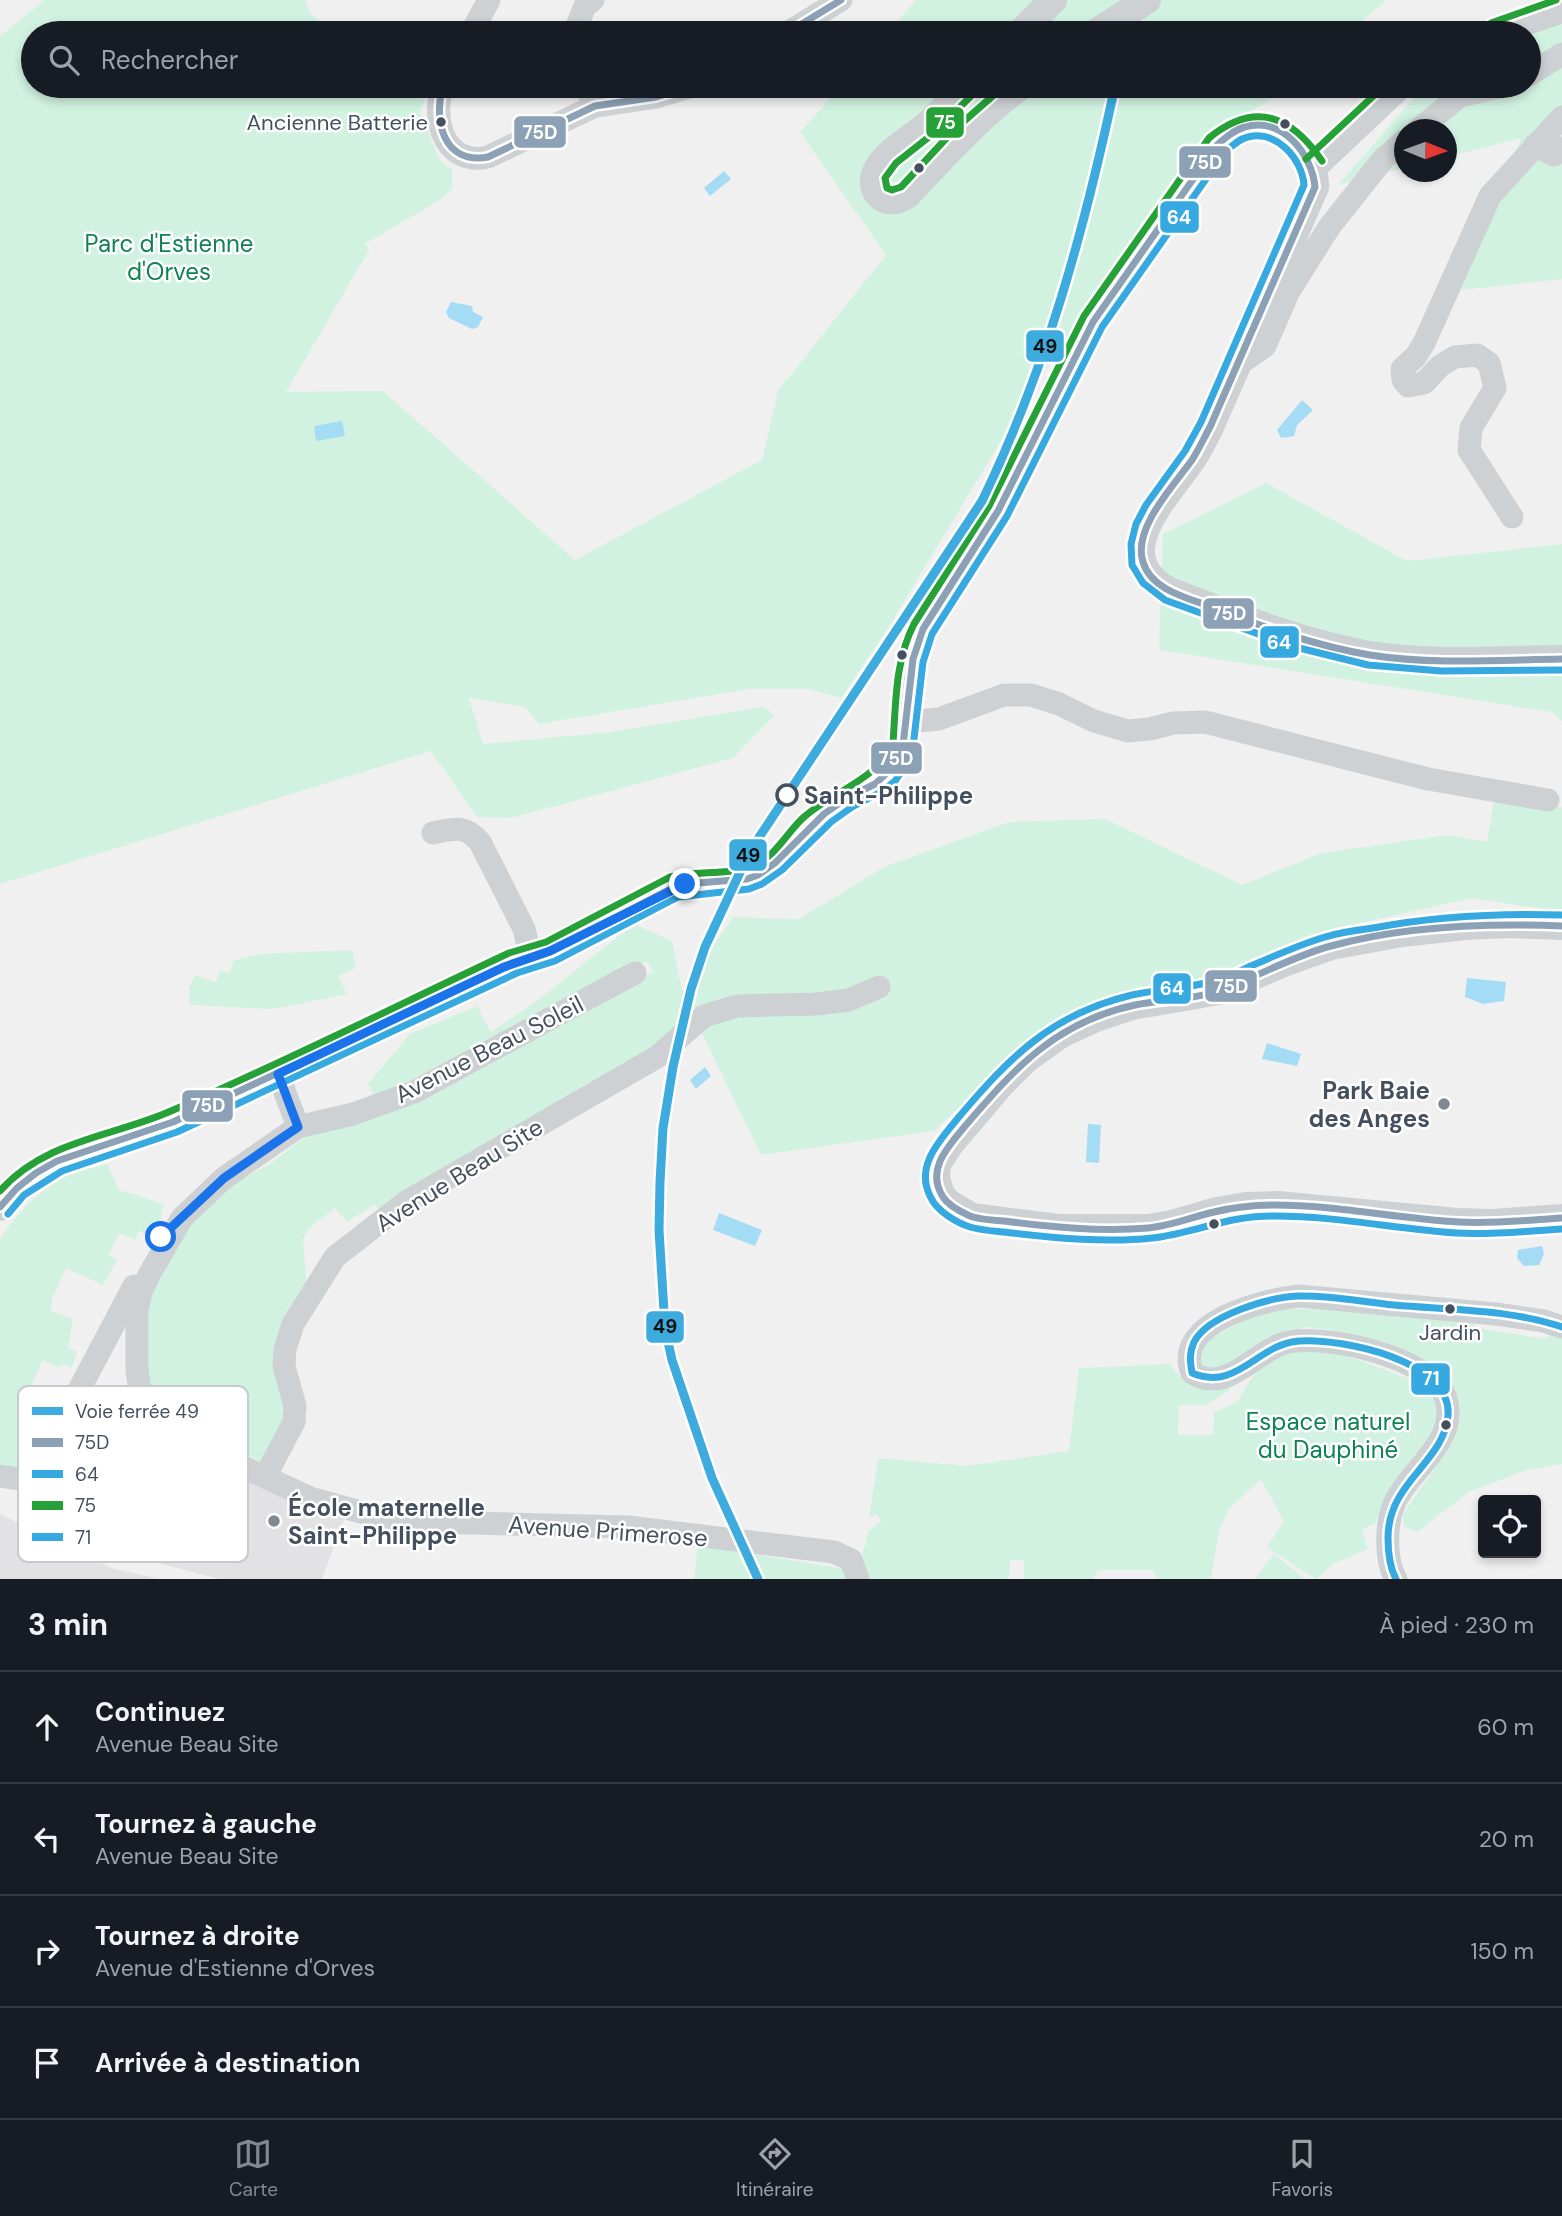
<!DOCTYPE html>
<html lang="fr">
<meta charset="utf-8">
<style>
body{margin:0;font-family:"DM Sans",sans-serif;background:#242831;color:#f1f3f6}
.controls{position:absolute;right:21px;bottom:21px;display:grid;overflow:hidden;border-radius:7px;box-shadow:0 4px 10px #0003}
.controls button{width:63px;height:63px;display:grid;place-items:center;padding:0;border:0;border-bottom:2px solid #363941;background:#171b24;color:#f1f3f6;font:35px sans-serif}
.compass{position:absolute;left:1394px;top:119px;width:63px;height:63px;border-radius:50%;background:#171b24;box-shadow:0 4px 10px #0003;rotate:91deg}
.stop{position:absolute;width:21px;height:21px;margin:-16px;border:5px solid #1a73e8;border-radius:50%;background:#fff}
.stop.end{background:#1a73e8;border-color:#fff;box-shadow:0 2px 7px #0008}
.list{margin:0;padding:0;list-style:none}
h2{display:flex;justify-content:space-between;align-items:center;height:91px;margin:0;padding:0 28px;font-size:30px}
h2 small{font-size:23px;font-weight:400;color:#9ea1a6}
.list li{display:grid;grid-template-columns:46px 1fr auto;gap:21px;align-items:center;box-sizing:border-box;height:112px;padding:0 28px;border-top:2px solid #363941}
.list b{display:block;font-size:26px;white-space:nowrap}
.list p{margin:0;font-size:23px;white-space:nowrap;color:#9ea1a6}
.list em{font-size:23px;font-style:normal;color:#9ea1a6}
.icon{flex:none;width:38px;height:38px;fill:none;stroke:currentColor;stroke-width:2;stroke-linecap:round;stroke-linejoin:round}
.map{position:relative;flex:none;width:1562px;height:1579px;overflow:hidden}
.search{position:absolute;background:#171b24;box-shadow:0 4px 10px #0003;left:21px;right:21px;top:21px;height:77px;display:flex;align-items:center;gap:18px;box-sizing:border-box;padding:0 24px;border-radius:38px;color:#9ea1a6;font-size:26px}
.sheet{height:539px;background:#171b24}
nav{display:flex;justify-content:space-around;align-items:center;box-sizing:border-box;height:98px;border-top:2px solid #363941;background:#171b24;font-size:19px;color:#9ea1a6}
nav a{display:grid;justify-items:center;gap:4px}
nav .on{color:#818892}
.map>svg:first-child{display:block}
.education{fill:#e2e1e3}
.green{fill:#d2f2e1}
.water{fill:#a3dcf4}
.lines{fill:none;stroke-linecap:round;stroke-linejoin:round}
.minor{stroke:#ced1d4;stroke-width:23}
.tertiary{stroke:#ced1d4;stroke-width:28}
.bus-1-casing{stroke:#fff;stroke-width:12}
.bus-2-casing{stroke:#fff;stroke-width:12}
.bus-3-casing{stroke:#fff;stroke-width:12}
.bus-4-casing{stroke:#fff;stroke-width:12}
.bus-1{stroke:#8ca0b6;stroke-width:7}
.bus-2{stroke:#36a9e1;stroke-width:7}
.bus-3{stroke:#26a137;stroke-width:7}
.bus-4{stroke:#36a9e1;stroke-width:7}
.rail-1-casing{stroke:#fff;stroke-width:14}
.rail-1{stroke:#3dabde;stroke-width:9}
.route{stroke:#1a73e8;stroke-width:9}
.bus-dot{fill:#45505f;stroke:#fff;stroke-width:2.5}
.stop-dot{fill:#fff;stroke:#45505f;stroke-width:3.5}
.poi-dot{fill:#818892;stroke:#fff;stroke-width:2.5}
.labels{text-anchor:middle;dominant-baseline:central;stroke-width:5;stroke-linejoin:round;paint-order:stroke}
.bus-label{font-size:22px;fill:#45505f;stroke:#fff;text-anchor:end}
.park-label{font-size:24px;fill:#0e8253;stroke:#fff}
.stop-label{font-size:24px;font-weight:bold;fill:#45505f;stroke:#fff;text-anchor:start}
.street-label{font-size:24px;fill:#45505f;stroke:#fff}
.poi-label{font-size:24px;font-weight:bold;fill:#45505f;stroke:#fff;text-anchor:end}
.key{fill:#fff;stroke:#c7cacf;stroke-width:2}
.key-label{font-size:19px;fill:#45505f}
.line-badge{stroke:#fff;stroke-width:2.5}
.badge-label{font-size:19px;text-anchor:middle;font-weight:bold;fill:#fff}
.pale-badge-label{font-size:19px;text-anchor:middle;font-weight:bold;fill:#111}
</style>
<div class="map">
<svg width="1562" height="1579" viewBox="0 0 1562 1579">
<rect width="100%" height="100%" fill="#f1f0f0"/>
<g class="education">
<polygon points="81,1406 344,1519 322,1579 219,1579 105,1549 35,1490"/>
<polygon points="0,1514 111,1568 159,1579 0,1579"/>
</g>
<g class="green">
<polygon points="45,0 305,0 311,14 335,33 33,33 33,86 428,86 420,112 439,159 452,170 452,189 438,201 365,244 369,250 286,392 383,391 575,560 762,460 778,391 886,255 800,132 841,86 1286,86 1268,101 1212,134 1036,383 888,628 841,698 808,689 748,689 539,724 525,707 469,698 483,744 611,732 763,707 775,715 733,758 511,818 477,817 431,751 0,884 0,36"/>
<polygon points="916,0 1387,0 1348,33 887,33"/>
<polygon points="1562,10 1562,279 1461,290 1521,138 1447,157 1446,130 1404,130 1404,168 1338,185 1424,86 1529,86 1529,33"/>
<polygon points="1266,483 1407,561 1562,544 1562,721 1552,712 1159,650 1163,534"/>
<polygon points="1494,801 1562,807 1562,912 1472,898 1338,928 1207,981 1168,983 1044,1028 934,1131 761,1155 695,1019 680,1031 379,1211 375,1204 347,1222 335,1208 309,1228 303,1239 307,1293 281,1347 292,1411 262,1462 169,1418 143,1383 142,1318 150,1291 190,1226 226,1188 270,1164 301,1140 317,1131 653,972 647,961 375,1098 368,1084 410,1034 477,1006 491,1032 538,1000 634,924 672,941 682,991 733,917 799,919 884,867 1009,822 1105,819 1242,885 1322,853 1447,835 1487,842"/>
<polygon points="352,950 356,968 338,976 347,994 274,1009 190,1005 189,988 195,975 216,982 220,971 229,973 234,960 260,954"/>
<path d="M107 1164 119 1190 164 1204 159 1225 148 1235 139 1231 135 1240 119 1233 109 1255 117 1260 103 1285 66 1268 52 1299 51 1311 73 1319 68 1348 77 1351 72 1368 62 1364 59 1367 42 1360 32 1385 44 1389 36 1414 46 1418 26 1473 0 1471V1240C15 1214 41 1189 69 1175 80 1170 94 1168 107 1164Z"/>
<polygon points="1277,1309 1303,1309 1472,1321 1477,1328 1546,1339 1550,1335 1562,1338 1562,1464 1526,1470 1469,1492 1417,1532 1404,1526 1403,1514 1453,1442 1459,1420 1458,1397 1435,1364 1339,1331 1305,1327 1267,1338 1223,1370 1206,1372 1197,1358 1202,1343 1256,1314"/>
<path d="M1309 1350 1337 1352 1420 1383 1433 1398 1439 1412 1435 1435 1390 1487 1375 1524 1362 1530 1368 1549 1333 1564 1316 1579 1267 1547 1284 1522 1261 1479 1228 1510 1219 1531 1211 1579H1157L1153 1570H1098L1093 1579H1024V1560H1010L1009 1579H872L867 1578 859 1566 869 1530 882 1521 876 1514 869 1518 878 1458 967 1466 1069 1451 1079 1368 1169 1364C1190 1389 1196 1389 1228 1385L1230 1390 1206 1405H1179L1178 1435H1213L1214 1412 1238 1402C1255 1366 1270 1356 1309 1350Z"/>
<polygon points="698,1545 845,1569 847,1579 694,1579"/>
<polygon points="1274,1554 1303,1577 1301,1579 1255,1579"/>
</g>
<g class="water">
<polygon points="724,171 731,179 710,196 704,188"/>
<polygon points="451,302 472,306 473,312 483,317 478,327 472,329 449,318 446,312"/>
<polygon points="1302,400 1313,410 1297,425 1294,436 1281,438 1277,430"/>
<polygon points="342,421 345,436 316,441 314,426"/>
<polygon points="1467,978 1506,982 1504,1001 1483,1004 1465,997"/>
<polygon points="1267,1043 1301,1054 1297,1066 1262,1059"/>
<polygon points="705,1067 711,1076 696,1089 690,1080"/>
<polygon points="1088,1124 1101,1125 1099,1163 1086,1162"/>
<polygon points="719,1213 762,1230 755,1246 713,1230"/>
<polygon points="1542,1246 1544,1254 1539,1265 1524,1266 1517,1258 1518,1250"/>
</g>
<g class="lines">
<g class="minor">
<polyline points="471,33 489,0"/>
<polyline points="574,33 585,6 593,0"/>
<polyline points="787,33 841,0"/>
<polyline points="1529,75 1562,54"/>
<path d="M443 86C433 111 439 153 472 158 477 159 483 158 488 157L595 106 656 97 693 86"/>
<polyline points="585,86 595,106"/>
<polyline points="1418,130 1460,96 1504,86"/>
<polyline points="1535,145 1554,155 1562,148"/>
<polyline points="1236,366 1265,346 1289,291 1330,226 1384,158 1404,141"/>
<polyline points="1512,517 1469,450 1471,428 1495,388 1489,363 1477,355 1455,357 1440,366 1424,383 1408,386 1403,380 1402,369 1416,356 1424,343 1490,196 1562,117"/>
<polyline points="906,722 939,719 1004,695 1031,695 1059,704 1094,721 1128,731 1150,729 1173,723 1205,722 1428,779 1548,800"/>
<path d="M433 833C454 828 465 825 480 842L524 929 531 958"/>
<polyline points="278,1074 298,1127 224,1178 182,1218 150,1273 141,1292 137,1310 137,1370 140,1391 155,1414 172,1428 209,1451 265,1477 294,1422 295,1406 284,1366 285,1349 293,1324 335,1257 406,1202 657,1057 704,1016 737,1006 816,1004 849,1000 879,987"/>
<polyline points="298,1127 353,1114 414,1092 635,973"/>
<polyline points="0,1476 19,1479 34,1475 134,1286"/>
<polyline points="265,1477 310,1498 394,1521 628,1527 834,1552 851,1560 858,1579"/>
<path d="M1396 1579C1390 1569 1389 1560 1388 1549 1387 1532 1388 1517 1395 1502 1410 1469 1461 1440 1445 1396 1431 1357 1318 1331 1282 1344 1251 1355 1226 1394 1192 1373 1172 1322 1263 1300 1298 1296L1496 1314 1544 1321 1562 1327"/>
</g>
<g class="tertiary">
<polyline points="1020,33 1053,0"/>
<polyline points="1095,33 1147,0"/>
<polyline points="1494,33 1562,9"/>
<path d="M967 86C954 99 941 112 927 125 912 138 889 150 878 168 865 189 885 211 907 195 943 157 978 117 1021 86"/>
<polyline points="1313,167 1399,86"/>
<polyline points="1562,926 1509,924 1465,926 1402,933 1331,946 1286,962 1219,991 1132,1006 1096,1018 1061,1034 1026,1059 1002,1083 950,1144 937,1164 936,1177 940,1193 947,1202 972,1217 1059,1228 1148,1228 1172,1224 1217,1211 1246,1206 1278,1205 1457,1222 1493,1223 1562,1218"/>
<path d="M0 1207C43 1149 110 1147 173 1122L513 963 550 952 674 887 685 884 747 879C777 870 790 844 812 824 822 815 835 805 847 798 859 791 873 787 884 777 893 769 900 756 903 745 914 703 902 672 923 629L998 511 1093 322 1217 145C1227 136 1237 128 1250 126 1283 120 1316 157 1315 187L1210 427C1204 438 1199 450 1191 461 1164 500 1105 557 1171 592 1236 616 1301 643 1370 655 1432 665 1499 659 1562 659"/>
</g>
<defs>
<g id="bus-1">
<polyline points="787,33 841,0"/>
<path d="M443 86C433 120 443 165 488 157L595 106 656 97 693 86"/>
<path d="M1562 926C1486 923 1404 926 1331 946 1293 956 1259 976 1223 989 1196 1000 1163 999 1135 1005 1056 1022 1016 1067 966 1125 949 1146 925 1169 943 1197 948 1205 961 1212 970 1216 980 1220 994 1220 1004 1221 1051 1227 1100 1232 1148 1228 1171 1226 1192 1217 1214 1212 1234 1207 1255 1205 1275 1205 1337 1205 1398 1219 1459 1222 1494 1224 1528 1220 1562 1218"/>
<path d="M0 1207 17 1188 36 1173 57 1161 173 1122 513 963 550 952 674 887 685 884 747 879 758 875 775 863 824 814 847 798 875 784 890 770 903 745 913 659 923 629 998 511 1093 322 1217 145C1225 138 1234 130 1245 127 1282 116 1312 154 1315 187L1210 427C1204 438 1199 449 1192 460 1174 485 1132 529 1143 562 1151 590 1188 598 1212 607 1263 627 1316 646 1370 655 1433 665 1498 660 1562 659"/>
</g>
<g id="bus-2">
<path d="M1562 915C1498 913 1436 916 1373 928 1358 930 1341 932 1325 937 1301 944 1277 955 1253 965 1241 970 1228 978 1215 981 1188 988 1159 989 1132 995 1051 1014 1009 1058 958 1118 939 1141 914 1167 931 1198 937 1211 957 1223 970 1227 983 1231 998 1231 1012 1233 1056 1238 1107 1243 1152 1238 1195 1233 1229 1215 1275 1216 1336 1216 1397 1229 1457 1233 1492 1235 1527 1231 1562 1229"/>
<path d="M8 1214 24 1195 62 1171 177 1132 517 973 555 961 678 897 749 889 762 884 782 870 831 822 852 807 881 792 895 781 905 767 913 747 923 662 932 634 1007 516 1102 327 1225 152C1232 146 1239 139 1248 137 1277 130 1302 159 1304 185L1201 422 1185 451 1146 505 1136 524 1131 544 1132 565 1143 583 1165 600 1291 646 1368 665 1441 671 1562 670"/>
</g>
<g id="bus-3">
<polyline points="1491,23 1556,0"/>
<polyline points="974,93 934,133 896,163 885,178 887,188 892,190 901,187 954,130 1004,86"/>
<polyline points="1306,159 1384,86"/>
<path d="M0 1191C45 1140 112 1137 171 1111 285 1062 396 1006 509 953L546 942 670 877C697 870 729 876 755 865 775 857 788 831 804 817 833 791 878 780 893 743 896 702 895 661 914 624L989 506 1084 316 1209 138C1255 101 1291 115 1322 161"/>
</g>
<path id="bus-4" d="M1396 1579C1389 1566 1388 1552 1388 1538 1388 1481 1443 1464 1448 1416 1453 1360 1340 1338 1299 1341 1257 1344 1237 1392 1192 1373 1190 1361 1189 1353 1194 1342 1208 1315 1270 1297 1298 1296 1330 1295 1363 1302 1394 1305 1449 1310 1509 1309 1562 1327"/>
</defs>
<use href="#bus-1" class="bus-1-casing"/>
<use href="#bus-2" class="bus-2-casing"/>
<use href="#bus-3" class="bus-3-casing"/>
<use href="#bus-4" class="bus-4-casing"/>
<use href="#bus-1" class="bus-1"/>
<use href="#bus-2" class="bus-2"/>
<use href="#bus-3" class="bus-3"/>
<use href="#bus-4" class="bus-4"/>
<defs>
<path id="rail-1" d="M758 1579 712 1478 672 1360 665 1328 659 1230 660 1182 663 1128 673 1067 691 989 705 947 750 851 982 501C1047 367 1084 231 1115 86"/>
</defs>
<use href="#rail-1" class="rail-1-casing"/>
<use href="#rail-1" class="rail-1"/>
</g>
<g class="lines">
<polyline class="route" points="161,1237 224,1178 298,1127 278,1074 504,967 550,951 685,884"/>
</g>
<g class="bus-dot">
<circle cx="441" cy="122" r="6"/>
<circle cx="1285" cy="124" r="6"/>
<circle cx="919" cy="168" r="6"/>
<circle cx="902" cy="655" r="6"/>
<circle cx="1214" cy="1224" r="6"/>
<circle cx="1450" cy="1309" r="6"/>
<circle cx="1446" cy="1425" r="6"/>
</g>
<circle class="stop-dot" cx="787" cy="795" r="10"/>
<g class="poi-dot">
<circle cx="1444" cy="1104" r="7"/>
<circle cx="274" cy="1521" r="7"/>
</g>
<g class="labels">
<g class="bus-label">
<text x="428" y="122">Ancienne Batterie</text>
<text x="1450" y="1332" text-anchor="middle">Jardin</text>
</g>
<g class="park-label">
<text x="169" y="243">Parc d'Estienne<tspan x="169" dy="28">d'Orves</tspan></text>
<text x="1328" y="1421">Espace naturel<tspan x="1328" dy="28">du Dauphiné</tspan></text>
</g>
<g class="stop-label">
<text x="804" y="795">Saint-Philippe</text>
</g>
<g class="street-label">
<text transform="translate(489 1049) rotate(-27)">Avenue Beau Soleil</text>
<text transform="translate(459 1175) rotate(-32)">Avenue Beau Site</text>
<text transform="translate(608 1531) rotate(4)">Avenue Primerose</text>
</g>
<g class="poi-label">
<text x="1430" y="1090">Park Baie<tspan x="1430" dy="28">des Anges</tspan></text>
<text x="288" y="1507" text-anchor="start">École maternelle<tspan x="288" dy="28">Saint-Philippe</tspan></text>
</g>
</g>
<rect x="18" y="1386" width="230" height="176" rx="10" class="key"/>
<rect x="32" y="1407" width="31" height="8" fill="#3dabde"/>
<rect x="32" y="1438" width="31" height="9" fill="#8ca0b6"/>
<rect x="32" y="1470" width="31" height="8" fill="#36a9e1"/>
<rect x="32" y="1501" width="31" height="9" fill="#26a137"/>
<rect x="32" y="1533" width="31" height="8" fill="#36a9e1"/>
<g class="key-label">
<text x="75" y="1418">Voie ferrée 49</text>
<text x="75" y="1449">75D</text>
<text x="75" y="1481">64</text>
<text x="75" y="1512">75</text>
<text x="75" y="1544">71</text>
</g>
<g class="line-badge">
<rect x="925" y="106" width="40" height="33" rx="7" fill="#26a137"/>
<rect x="513" y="115" width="54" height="34" rx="7" fill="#8ca0b6"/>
<rect x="1178" y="145" width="54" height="34" rx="7" fill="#8ca0b6"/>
<rect x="1159" y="200" width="41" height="34" rx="7" fill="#36a9e1"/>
<rect x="1025" y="329" width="40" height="34" rx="7" fill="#3dabde"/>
<rect x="1202" y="597" width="53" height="33" rx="7" fill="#8ca0b6"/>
<rect x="1259" y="625" width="41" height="34" rx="7" fill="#36a9e1"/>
<rect x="870" y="741" width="53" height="34" rx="7" fill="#8ca0b6"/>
<rect x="728" y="838" width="40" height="34" rx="7" fill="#3dabde"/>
<rect x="1204" y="969" width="54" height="34" rx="7" fill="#8ca0b6"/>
<rect x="1152" y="972" width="40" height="33" rx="7" fill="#36a9e1"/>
<rect x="181" y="1089" width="53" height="34" rx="7" fill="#8ca0b6"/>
<rect x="645" y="1310" width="40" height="34" rx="7" fill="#3dabde"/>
<rect x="1410" y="1362" width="41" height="34" rx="7" fill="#36a9e1"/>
</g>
<g class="badge-label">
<text x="945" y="129">75</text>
<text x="540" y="139">75D</text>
<text x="1205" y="169">75D</text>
<text x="1179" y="224">64</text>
<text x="1229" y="620">75D</text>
<text x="1279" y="649">64</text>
<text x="896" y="765">75D</text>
<text x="1231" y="993">75D</text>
<text x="1172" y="995">64</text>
<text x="208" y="1112">75D</text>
<text x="1431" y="1385">71</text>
</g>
<g class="pale-badge-label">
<text x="1045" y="353">49</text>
<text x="748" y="862">49</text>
<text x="665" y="1333">49</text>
</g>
</svg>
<div class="controls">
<button><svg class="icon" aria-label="locate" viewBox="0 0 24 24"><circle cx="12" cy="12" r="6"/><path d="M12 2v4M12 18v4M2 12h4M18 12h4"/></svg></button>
</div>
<svg class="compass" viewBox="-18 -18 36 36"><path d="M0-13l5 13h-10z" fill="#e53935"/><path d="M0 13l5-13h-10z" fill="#9ea1a6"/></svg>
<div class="stop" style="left:161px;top:1237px"></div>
<div class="stop end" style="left:685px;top:884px"></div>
<div class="search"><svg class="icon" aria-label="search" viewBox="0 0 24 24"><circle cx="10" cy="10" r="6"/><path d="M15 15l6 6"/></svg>Rechercher</div>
</div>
<section class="sheet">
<h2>3 min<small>À pied · 230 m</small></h2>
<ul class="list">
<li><svg class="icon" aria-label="ahead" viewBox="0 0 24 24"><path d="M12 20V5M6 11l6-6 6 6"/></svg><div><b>Continuez</b><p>Avenue Beau Site</p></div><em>60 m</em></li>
<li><svg class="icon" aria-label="left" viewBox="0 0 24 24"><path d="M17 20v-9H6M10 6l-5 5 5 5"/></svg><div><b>Tournez à gauche</b><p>Avenue Beau Site</p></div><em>20 m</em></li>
<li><svg class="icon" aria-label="right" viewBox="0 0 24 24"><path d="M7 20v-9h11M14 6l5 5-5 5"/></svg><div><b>Tournez à droite</b><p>Avenue d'Estienne d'Orves</p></div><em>150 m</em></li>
<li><svg class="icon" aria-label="arrive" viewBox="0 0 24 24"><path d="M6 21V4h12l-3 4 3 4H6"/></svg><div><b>Arrivée à destination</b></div></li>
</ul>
</section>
<nav>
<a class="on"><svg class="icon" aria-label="map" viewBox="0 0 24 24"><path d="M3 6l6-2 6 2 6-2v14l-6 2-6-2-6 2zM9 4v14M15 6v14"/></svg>Carte</a>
<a><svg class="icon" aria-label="directions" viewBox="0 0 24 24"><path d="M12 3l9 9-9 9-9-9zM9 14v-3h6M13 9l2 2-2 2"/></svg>Itinéraire</a>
<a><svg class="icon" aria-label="saved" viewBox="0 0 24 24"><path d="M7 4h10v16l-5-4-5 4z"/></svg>Favoris</a>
</nav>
